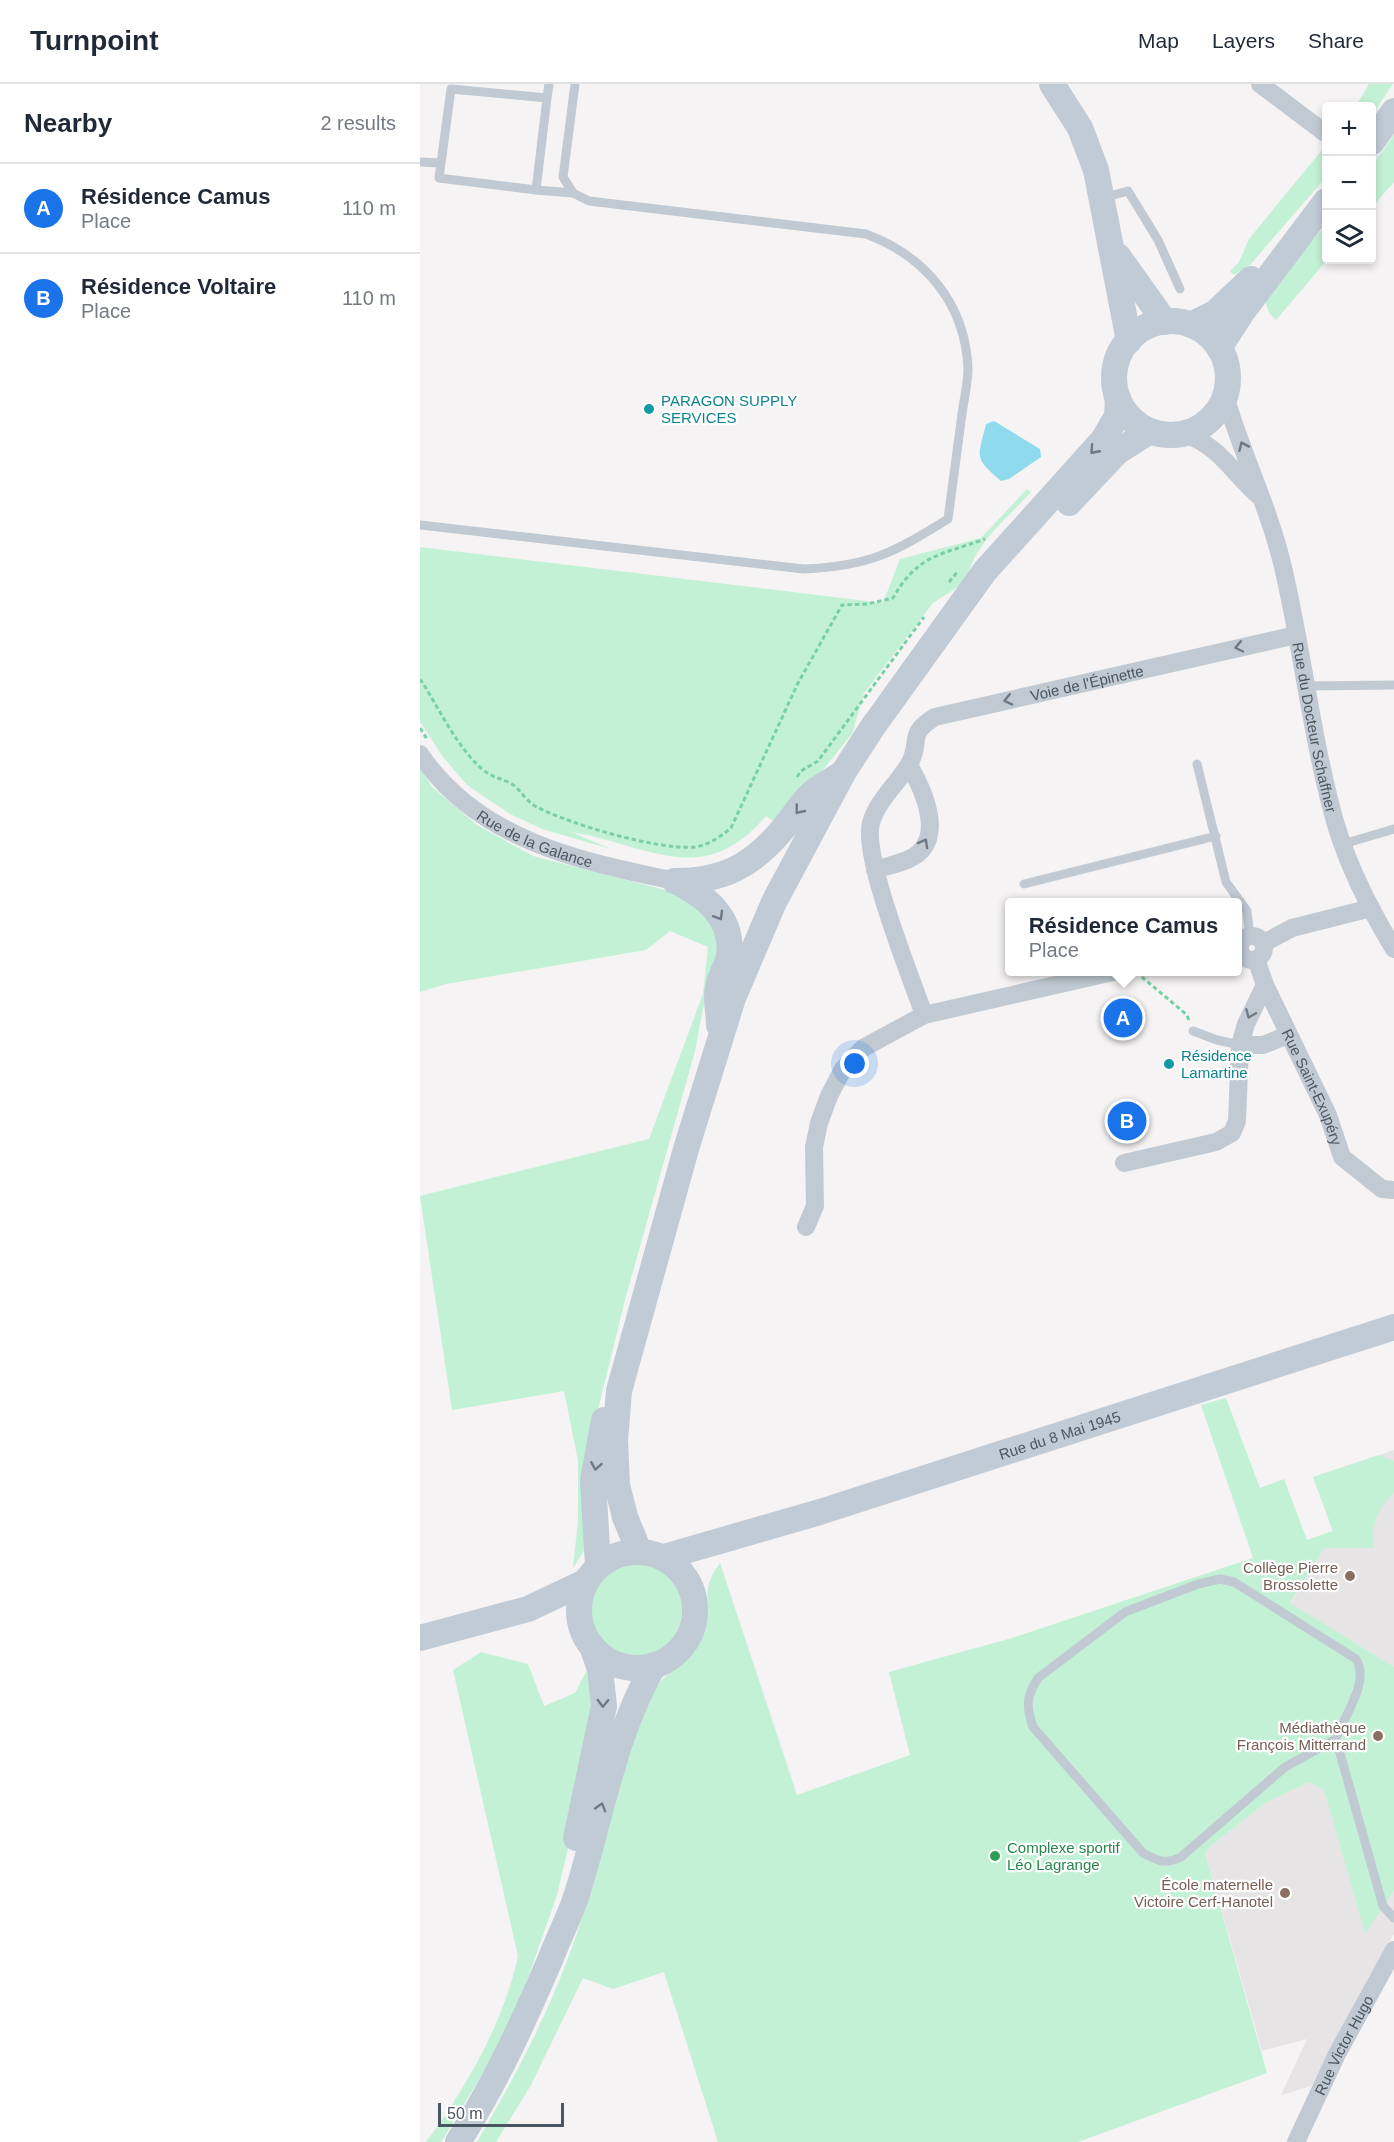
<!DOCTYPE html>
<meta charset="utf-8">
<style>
body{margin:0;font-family:Arial,sans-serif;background:#f2f2f3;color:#1f2937}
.controls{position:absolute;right:18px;top:18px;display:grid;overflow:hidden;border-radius:6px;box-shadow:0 3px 9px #0003}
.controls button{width:54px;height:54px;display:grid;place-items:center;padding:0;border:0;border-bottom:2px solid #e0e1e3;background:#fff;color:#1f2937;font:30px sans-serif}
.scale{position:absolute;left:18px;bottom:15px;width:126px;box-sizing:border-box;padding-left:6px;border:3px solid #4a5661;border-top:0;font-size:16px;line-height:21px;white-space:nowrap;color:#4a5661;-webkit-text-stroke:4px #fff;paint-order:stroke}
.you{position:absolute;left:435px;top:980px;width:21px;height:21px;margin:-15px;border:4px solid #fff;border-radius:50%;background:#1a73e8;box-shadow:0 0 0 9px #1a73e833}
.badge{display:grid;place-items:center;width:39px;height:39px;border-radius:50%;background:#1a73e8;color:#fff;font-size:20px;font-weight:700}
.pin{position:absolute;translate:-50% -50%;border:3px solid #fff;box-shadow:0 2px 6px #0006}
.popup{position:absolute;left:585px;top:814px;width:237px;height:78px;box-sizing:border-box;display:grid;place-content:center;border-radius:6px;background:#fff;filter:drop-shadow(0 2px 4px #0005);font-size:20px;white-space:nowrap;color:#747a83}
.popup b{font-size:22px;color:#1f2937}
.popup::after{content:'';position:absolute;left:50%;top:100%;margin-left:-12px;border:12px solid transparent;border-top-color:#fff}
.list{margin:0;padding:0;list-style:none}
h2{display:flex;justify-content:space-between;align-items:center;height:78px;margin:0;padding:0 24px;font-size:26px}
h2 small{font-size:20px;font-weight:400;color:#747a83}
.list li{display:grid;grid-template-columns:39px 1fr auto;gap:18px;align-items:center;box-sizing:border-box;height:90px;padding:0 24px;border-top:2px solid #e0e1e3}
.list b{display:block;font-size:22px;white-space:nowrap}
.list p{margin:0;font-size:20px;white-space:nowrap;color:#747a83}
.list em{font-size:20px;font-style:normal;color:#747a83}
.icon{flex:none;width:33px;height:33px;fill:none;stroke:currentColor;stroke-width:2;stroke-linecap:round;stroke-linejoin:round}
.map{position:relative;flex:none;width:974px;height:2058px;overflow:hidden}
header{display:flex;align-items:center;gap:36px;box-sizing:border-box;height:84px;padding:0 30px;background:#fff;border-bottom:2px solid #e0e1e3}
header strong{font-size:28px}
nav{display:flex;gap:33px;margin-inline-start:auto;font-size:21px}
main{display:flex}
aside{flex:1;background:#fff}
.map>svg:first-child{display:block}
.education{fill:#e6e4e5}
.green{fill:#c3f1d5}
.water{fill:#90daee}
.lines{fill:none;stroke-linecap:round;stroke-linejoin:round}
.path{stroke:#7ad0a6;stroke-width:3;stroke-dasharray:4.5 3;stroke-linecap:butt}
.lane{stroke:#c1cad2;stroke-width:9}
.street{stroke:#c1cad2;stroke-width:18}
.secondary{stroke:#c1cbd6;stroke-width:26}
.oneway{stroke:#6e7983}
.oneway2{stroke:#6e7984}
.culture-dot{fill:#0f9aa8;stroke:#fff;stroke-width:2}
.education-dot{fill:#8d6e63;stroke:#fff;stroke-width:2}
.leisure-dot{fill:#2e9e5b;stroke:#fff;stroke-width:2}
.labels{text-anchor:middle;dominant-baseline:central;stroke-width:4.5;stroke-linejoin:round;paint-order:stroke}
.culture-label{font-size:15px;fill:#0d838f;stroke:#fff;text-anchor:start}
.street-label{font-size:15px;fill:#4a5661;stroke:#fff}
.education-label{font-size:15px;fill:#785e54;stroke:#fff;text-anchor:end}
.leisure-label{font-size:15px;fill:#27864d;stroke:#fff;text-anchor:start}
</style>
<header>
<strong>Turnpoint</strong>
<nav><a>Map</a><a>Layers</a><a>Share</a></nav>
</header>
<main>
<aside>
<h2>Nearby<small>2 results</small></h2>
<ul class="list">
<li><span class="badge">A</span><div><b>Résidence Camus</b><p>Place</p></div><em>110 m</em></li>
<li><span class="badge">B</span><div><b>Résidence Voltaire</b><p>Place</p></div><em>110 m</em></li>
</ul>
</aside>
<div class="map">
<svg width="974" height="2058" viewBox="0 0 974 2058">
<rect width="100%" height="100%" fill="#f5f3f3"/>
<g class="education">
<polygon points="974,1366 974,1583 870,1520 913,1447 893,1393"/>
<polygon points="889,1698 904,1706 945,1848 974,1807 974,1850 948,1894 892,2002 861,2011 887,1955 842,1967 785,1769 792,1761 844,1720"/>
</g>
<g class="green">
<polygon points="949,0 973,0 952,31 952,22 936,22"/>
<polygon points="974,51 974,98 952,123 952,82"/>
<polygon points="906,61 906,93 830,181 814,191 810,187 819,178 829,155"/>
<polygon points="906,141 907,176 856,236 849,229 844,212"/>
<path d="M607 405 611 408C588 434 551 462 547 497L513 519 444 609 432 650 359 740 346 732C282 807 228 760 151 748L191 765 122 745 90 730 47 701 23 673 0 638V463L463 519 480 475 561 454Z"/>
<polygon points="0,684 12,703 57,741 113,772 265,811 301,848 293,898 283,924 275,967 205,1216 170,1358 165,1465 153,1484 158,1437 158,1377 144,1307 32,1326 0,1112 229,1055 283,910 288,863 250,847 226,866 26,900 0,908"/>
<path d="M806 1314 840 1404 864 1395 887 1456 913 1447 893 1393 959 1371 974 1377V1409C956 1425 952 1440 953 1464H904L870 1519 974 1583V1807L945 1849 904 1706 889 1698 844 1720 792 1761 785 1769 847 1989 658 2058H298L244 1888 193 1905 163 1894 111 2001 76 2058H57C101 1983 140 1908 165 1824 178 1782 189 1739 201 1697 208 1670 215 1640 228 1615 241 1588 271 1580 283 1551 296 1521 276 1511 300 1479L377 1711 490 1671 469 1588 592 1554 833 1474 781 1321Z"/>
<circle cx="215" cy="1525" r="47"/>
<path d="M61 1568 108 1580 124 1622 155 1609 167 1586 174 1609 153 1744 137 1811 102 1911 73 1972 25 2052 21 2058H6C46 2004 84 1938 98 1872L33 1586Z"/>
</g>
<path class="water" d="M574 337 620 365 621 373 589 395 581 397C553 373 558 374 566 340Z"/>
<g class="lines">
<g class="path">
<polyline points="529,498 538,487"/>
<path d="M0 595C20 625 35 661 62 685 74 695 79 693 90 699 100 704 106 718 117 723 152 741 237 766 275 763 289 761 301 752 311 744L378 599 422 521 447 520 473 514C498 470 521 471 565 455"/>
<polyline points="0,644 7,655"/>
<polyline points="377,693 381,687 398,677 504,533"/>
<polyline points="716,888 767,931 769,937"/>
</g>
<g class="lane">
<polyline points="127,14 31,5 19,94 116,106 127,14 129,0"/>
<polyline points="0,78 20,79"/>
<polyline points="116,106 153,109"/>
<polyline points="683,114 708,107 738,156 760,205"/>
<path d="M0 441 384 485C450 482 473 469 528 435 533 400 537 365 542 330 544 315 548 299 548 284 545 219 505 172 446 150L169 117 153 109 143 93 155 0"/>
<polyline points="886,602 974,601"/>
<polyline points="777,680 806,798 827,827 830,852"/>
<polyline points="923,760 974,745"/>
<polyline points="604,800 796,752"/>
<polyline points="773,947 797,956 820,961"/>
<path d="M916 1655 865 1683 761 1773C745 1781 738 1777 723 1769L613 1643C606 1622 606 1613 618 1594L705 1528 778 1500 800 1495 814 1498 936 1575C950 1598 925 1630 916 1655L963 1822 974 1834"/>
</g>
<g class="street">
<polyline points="840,0 905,49"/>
<path id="s1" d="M805 312C822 370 849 424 863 483 883 569 892 657 916 741 929 784 951 827 974 865"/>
<path d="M765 350C801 363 812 389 840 413"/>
<path id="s2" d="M0 670C58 756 159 777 255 797"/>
<path d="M455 786C466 782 480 780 491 774 527 756 503 705 489 681"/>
<circle cx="832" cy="864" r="12"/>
<polyline points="844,859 872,844 951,824"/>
<path id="s3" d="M836 875 845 901 908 1031 922 1073 962 1105 974 1106"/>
<path id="s4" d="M504 931C491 893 442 773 451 739 457 717 477 700 488 682 503 659 485 651 515 633L876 551"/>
<polyline points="820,961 843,961 868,951"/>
<polyline points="704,1079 796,1058 812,1049 817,1037 820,961 826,940 845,901"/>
<polyline points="386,1143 395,1122 394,1063 399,1039 409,1012 423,985 443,964 504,931 693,888"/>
<path id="s5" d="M876 2058 917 1970 974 1866"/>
</g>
<g class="secondary">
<polyline points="632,0 660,44 676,86 709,257"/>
<polyline points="952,58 974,27"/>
<polyline points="698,172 745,238"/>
<circle cx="751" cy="294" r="57"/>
<polyline points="771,241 795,229 831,195"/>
<polyline points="799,264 823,227 906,117"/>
<polyline points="649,419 697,368 730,347"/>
<path d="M255 797C302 797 331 783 362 746 372 735 380 720 391 710 399 703 409 698 418 692"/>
<path d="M255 797C285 811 314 834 309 872 307 882 300 892 298 903 295 914 299 929 299 941"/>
<polyline points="219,1467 205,1433 197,1401 195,1357 199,1307 266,1065 313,914 354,818 423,689 452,644 565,487 683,356 697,332 698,314"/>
<circle cx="217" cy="1526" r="58"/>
<path id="s6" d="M244 1473 400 1428 974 1243"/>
<polyline points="178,1482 173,1396 184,1336"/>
<polyline points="0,1554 108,1525 165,1498"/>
<polyline points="156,1754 184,1622 180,1585 172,1562"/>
<path d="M38 2058C75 2000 103 1939 130 1876 138 1855 149 1834 156 1813 181 1735 193 1652 234 1581"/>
</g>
</g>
<defs><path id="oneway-chevron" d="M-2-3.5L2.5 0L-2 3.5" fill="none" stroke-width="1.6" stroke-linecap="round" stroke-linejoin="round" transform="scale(1.5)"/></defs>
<g class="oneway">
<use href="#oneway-chevron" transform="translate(823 362) rotate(-114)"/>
<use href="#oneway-chevron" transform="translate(819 563) rotate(168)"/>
<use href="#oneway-chevron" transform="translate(588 616) rotate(167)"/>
<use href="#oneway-chevron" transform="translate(504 759) rotate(-61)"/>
<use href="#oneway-chevron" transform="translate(830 930) rotate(113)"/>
</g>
<g class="oneway2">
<use href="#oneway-chevron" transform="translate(674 366) rotate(132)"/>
<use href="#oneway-chevron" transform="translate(379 726) rotate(129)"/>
<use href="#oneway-chevron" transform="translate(299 832) rotate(59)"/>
<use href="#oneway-chevron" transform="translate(176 1382) rotate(100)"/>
<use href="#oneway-chevron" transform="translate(183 1619) rotate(91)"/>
<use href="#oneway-chevron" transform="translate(181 1723) rotate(-74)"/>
</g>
<g class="culture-dot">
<circle cx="229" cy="325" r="6"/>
<circle cx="749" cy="980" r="6"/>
</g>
<g class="education-dot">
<circle cx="930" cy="1492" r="6"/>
<circle cx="958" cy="1652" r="6"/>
<circle cx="865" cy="1809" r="6"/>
</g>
<circle class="leisure-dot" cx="575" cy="1772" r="6"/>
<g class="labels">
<g class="culture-label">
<text x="241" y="316">PARAGON SUPPLY<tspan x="241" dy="17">SERVICES</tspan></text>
<text x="761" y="971">Résidence<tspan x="761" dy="17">Lamartine</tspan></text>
</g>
<g class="street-label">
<text stroke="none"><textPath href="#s4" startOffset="483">Voie de l'Épinette</textPath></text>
<text stroke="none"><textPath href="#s1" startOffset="344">Rue du Docteur Schaffner</textPath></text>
<text stroke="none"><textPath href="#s2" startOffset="146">Rue de la Galance</textPath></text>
<text stroke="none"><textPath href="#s3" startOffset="140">Rue Saint-Exupéry</textPath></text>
<text stroke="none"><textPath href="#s6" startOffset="414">Rue du 8 Mai 1945</textPath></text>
<text stroke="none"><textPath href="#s5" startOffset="108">Rue Victor Hugo</textPath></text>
</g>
<g class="education-label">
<text x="918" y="1483">Collège Pierre<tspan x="918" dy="17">Brossolette</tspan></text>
<text x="946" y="1643">Médiathèque<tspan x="946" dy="17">François Mitterrand</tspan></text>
<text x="853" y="1800">École maternelle<tspan x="853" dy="17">Victoire Cerf-Hanotel</tspan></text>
</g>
<g class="leisure-label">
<text x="587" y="1763">Complexe sportif<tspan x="587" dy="17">Léo Lagrange</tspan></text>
</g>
</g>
</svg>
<div class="controls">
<button>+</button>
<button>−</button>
<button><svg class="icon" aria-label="layers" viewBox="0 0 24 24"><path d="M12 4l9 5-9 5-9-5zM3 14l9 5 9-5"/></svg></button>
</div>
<div class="scale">50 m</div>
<div class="you"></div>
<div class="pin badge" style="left:703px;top:934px">A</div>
<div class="popup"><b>Résidence Camus</b>Place</div>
<div class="pin badge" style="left:707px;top:1037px">B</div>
</div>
</main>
